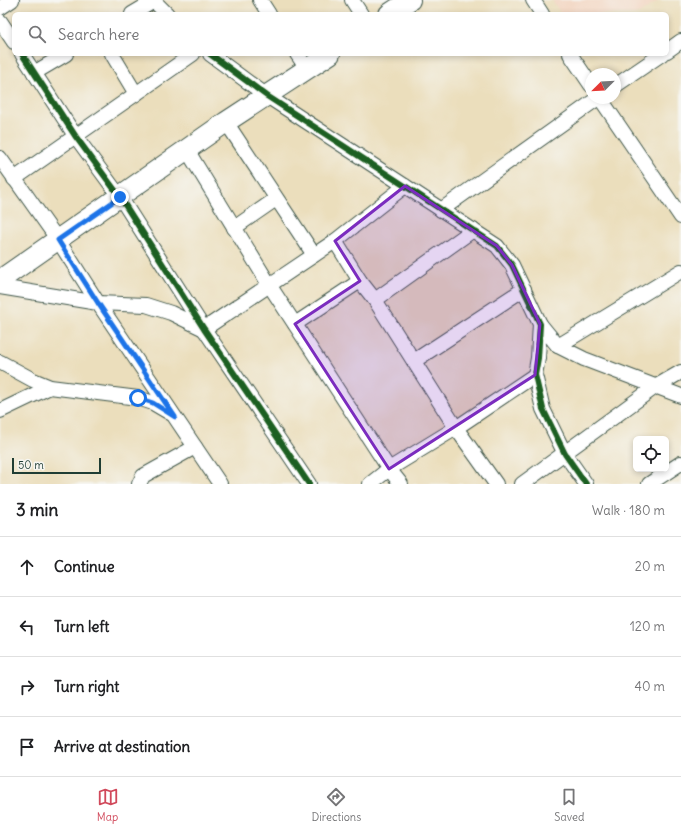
<!DOCTYPE html>
<meta charset="utf-8">
<style>
body{margin:0;font-family:Delius,sans-serif;background:#f2f2f2;color:#202124}
.controls{position:absolute;right:12px;bottom:12px;display:grid;overflow:hidden;border-radius:6px;box-shadow:0 2px 6px #0003}
.controls button{width:36px;height:36px;display:grid;place-items:center;padding:0;border:0;border-bottom:1px solid #e0e0e0;background:#fff;color:#202124;font:20px sans-serif}
.compass{position:absolute;left:585px;top:68px;width:36px;height:36px;border-radius:50%;background:#fff;box-shadow:0 2px 6px #0003;rotate:246deg}
.scale{position:absolute;left:12px;bottom:10px;width:89px;box-sizing:border-box;padding-left:4px;border:2px solid #1f3d34;border-top:0;font-size:11px;line-height:14px;white-space:nowrap;color:#1f3d34;-webkit-text-stroke:3px #f6f6f2;paint-order:stroke}
.stop{position:absolute;width:12px;height:12px;margin:-9px;border:3px solid #1a73e8;border-radius:50%;background:#fff}
.stop.end{background:#1a73e8;border-color:#fff;box-shadow:0 1px 4px #0008}
.list{margin:0;padding:0;list-style:none}
h2{display:flex;justify-content:space-between;align-items:center;height:52px;margin:0;padding:0 16px;font-size:17px}
h2 small{font-size:13px;font-weight:400;color:#757577}
.list li{display:grid;grid-template-columns:26px 1fr auto;gap:12px;align-items:center;box-sizing:border-box;height:60px;padding:0 16px;border-top:1px solid #e0e0e0}
.list b{display:block;font-size:15px;white-space:nowrap}
.list em{font-size:13px;font-style:normal;color:#757577}
.icon{flex:none;width:22px;height:22px;fill:none;stroke:currentColor;stroke-width:2;stroke-linecap:round;stroke-linejoin:round}
.map{position:relative;flex:none;width:681px;height:484px;overflow:hidden}
.search{position:absolute;background:#fff;box-shadow:0 2px 6px #0003;left:12px;right:12px;top:12px;height:44px;display:flex;align-items:center;gap:10px;box-sizing:border-box;padding:0 14px;border-radius:6px;color:#757577;font-size:15px}
.sheet{height:292px;background:#fff}
nav{display:flex;justify-content:space-around;align-items:center;box-sizing:border-box;height:56px;border-top:1px solid #e0e0e0;background:#fff;font-size:11px;color:#757577}
nav a{display:grid;justify-items:center;gap:2px}
nav .on{color:#d1495b}
.map>svg:first-child{display:block}
.built{fill:#f3d4bf}
.lines{fill:none;stroke-linecap:round;stroke-linejoin:round}
.street-casing{stroke:#3e5548;stroke-width:16}
.secondary-casing{stroke:#3e5548;stroke-width:22}
.street{stroke:#fff;stroke-width:14}
.secondary{stroke:#fff;stroke-width:20}
.cycleway-casing{stroke:#f6f6f2;stroke-width:8}
.cycleway{stroke:#1b5e20;stroke-width:6}
.route{stroke:#1a73e8;stroke-width:5}
.marked{fill:#7b2cbf;fill-opacity:0.2;stroke:#7b2cbf;stroke-width:3;stroke-linejoin:round}
</style>
<div class="map">
<svg width="681" height="484" viewBox="0 0 681 484">
<rect width="100%" height="100%" fill="#f6f6f2"/>
<filter id="ink" filterUnits="userSpaceOnUse"><feTurbulence type="fractalNoise" baseFrequency=".025" numOctaves="2"/><feDisplacementMap in="SourceGraphic" scale="8" xChannelSelector="R" yChannelSelector="G"/><feConvolveMatrix kernelMatrix="1 2 1 2 8 2 1 2 1" color-interpolation-filters="sRGB"/></filter>
<filter id="wash" filterUnits="userSpaceOnUse"><feTurbulence type="fractalNoise" baseFrequency=".012" numOctaves="4" result="noise"/><feDisplacementMap in="SourceGraphic" scale="16" xChannelSelector="R" yChannelSelector="G"/><feGaussianBlur stdDeviation="0.9" result="paint"/><feColorMatrix in="noise" values="0 0 0 0 0 0 0 0 0 0 0 0 0 0 0 0 0 1.4 0 .05"/><feComposite in="paint" operator="in"/></filter>
<g filter="url(#wash)">
<rect width="100%" height="100%" fill="#ebdebc"/>
<polygon class="built" points="552,0 659,0 639,14 561,14"/>
</g>
<g filter="url(#ink)">
<g class="lines">
<defs>
<g id="street">
<polyline points="153,0 167,14"/>
<polyline points="260,0 269,14"/>
<polyline points="352,0 361,14"/>
<polyline points="533,0 542,14"/>
<polyline points="0,8 12,0"/>
<polyline points="132,14 154,1"/>
<polyline points="0,21 14,42"/>
<polyline points="667,51 681,41"/>
<polyline points="22,54 76,137 120,197 204,329 309,484"/>
<polyline points="112,54 136,94"/>
<polyline points="210,54 267,96 497,246 512,265 540,324 538,358 535,375 543,409 565,454 586,484"/>
<polyline points="297,54 308,70"/>
<polyline points="570,54 591,85"/>
<polyline points="34,73 66,54"/>
<polyline points="615,86 662,54"/>
<polyline points="600,98 681,217"/>
<polyline points="226,122 314,255"/>
<polyline points="187,150 270,286 389,469 401,484"/>
<polyline points="0,158 58,240 98,303 220,484"/>
<polyline points="14,179 193,54"/>
<polyline points="441,210 598,98"/>
<polyline points="234,228 276,199"/>
<polyline points="335,241 360,281 375,300 456,428 496,484"/>
<polyline points="0,287 98,303 146,305 171,313 204,329 335,241 405,186"/>
<polyline points="375,300 473,230"/>
<polyline points="295,324 360,281"/>
<polyline points="540,324 558,346 584,359 681,396"/>
<polyline points="558,346 681,271"/>
<polyline points="414,361 524,289"/>
<polyline points="0,362 33,380 50,387 138,398 153,403 170,413"/>
<polyline points="0,411 50,387"/>
<polyline points="139,484 143,476 195,447"/>
<polyline points="370,484 389,469 456,428 535,375"/>
<polyline points="522,484 655,387 681,372"/>
<polyline points="649,484 681,463"/>
</g>
<g id="secondary">
<polyline points="389,14 410,0"/>
<polyline points="0,280 226,122 330,54"/>
</g>
</defs>
<use href="#street" class="street-casing"/>
<use href="#secondary" class="secondary-casing"/>
<use href="#street" class="street"/>
<use href="#secondary" class="secondary"/>
<defs>
<g id="cycleway">
<polyline points="22,54 76,137 120,197 204,329 309,484"/>
<polyline points="210,54 267,96 497,246 512,265 540,324 538,358 535,375 543,409 565,454 586,484"/>
</g>
</defs>
<use href="#cycleway" class="cycleway-casing"/>
<use href="#cycleway" class="cycleway"/>
</g>
</g>
<g class="lines" filter="url(#ink)">
<polyline class="route" points="120,197 58,240 98,303 175,417 153,403 138,398"/>
</g>
<path class="marked" d="M405 186 497 246 512 265 540 324 535 375 389 469 295 324 360 281 335 241Z"/>
</svg>
<div class="controls">
<button><svg class="icon" aria-label="locate" viewBox="0 0 24 24"><circle cx="12" cy="12" r="6"/><path d="M12 2v4M12 18v4M2 12h4M18 12h4"/></svg></button>
</div>
<svg class="compass" viewBox="-18 -18 36 36"><path d="M0-13l5 13h-10z" fill="#e53935"/><path d="M0 13l5-13h-10z" fill="#757577"/></svg>
<div class="scale">50 m</div>
<div class="stop" style="left:138px;top:398px"></div>
<div class="stop end" style="left:120px;top:197px"></div>
<div class="search"><svg class="icon" aria-label="search" viewBox="0 0 24 24"><circle cx="10" cy="10" r="6"/><path d="M15 15l6 6"/></svg>Search here</div>
</div>
<section class="sheet">
<h2>3 min<small>Walk · 180 m</small></h2>
<ul class="list">
<li><svg class="icon" aria-label="ahead" viewBox="0 0 24 24"><path d="M12 20V5M6 11l6-6 6 6"/></svg><div><b>Continue</b></div><em>20 m</em></li>
<li><svg class="icon" aria-label="left" viewBox="0 0 24 24"><path d="M17 20v-9H6M10 6l-5 5 5 5"/></svg><div><b>Turn left</b></div><em>120 m</em></li>
<li><svg class="icon" aria-label="right" viewBox="0 0 24 24"><path d="M7 20v-9h11M14 6l5 5-5 5"/></svg><div><b>Turn right</b></div><em>40 m</em></li>
<li><svg class="icon" aria-label="arrive" viewBox="0 0 24 24"><path d="M6 21V4h12l-3 4 3 4H6"/></svg><div><b>Arrive at destination</b></div></li>
</ul>
</section>
<nav>
<a class="on"><svg class="icon" aria-label="map" viewBox="0 0 24 24"><path d="M3 6l6-2 6 2 6-2v14l-6 2-6-2-6 2zM9 4v14M15 6v14"/></svg>Map</a>
<a><svg class="icon" aria-label="directions" viewBox="0 0 24 24"><path d="M12 3l9 9-9 9-9-9zM9 14v-3h6M13 9l2 2-2 2"/></svg>Directions</a>
<a><svg class="icon" aria-label="saved" viewBox="0 0 24 24"><path d="M7 4h10v16l-5-4-5 4z"/></svg>Saved</a>
</nav>
